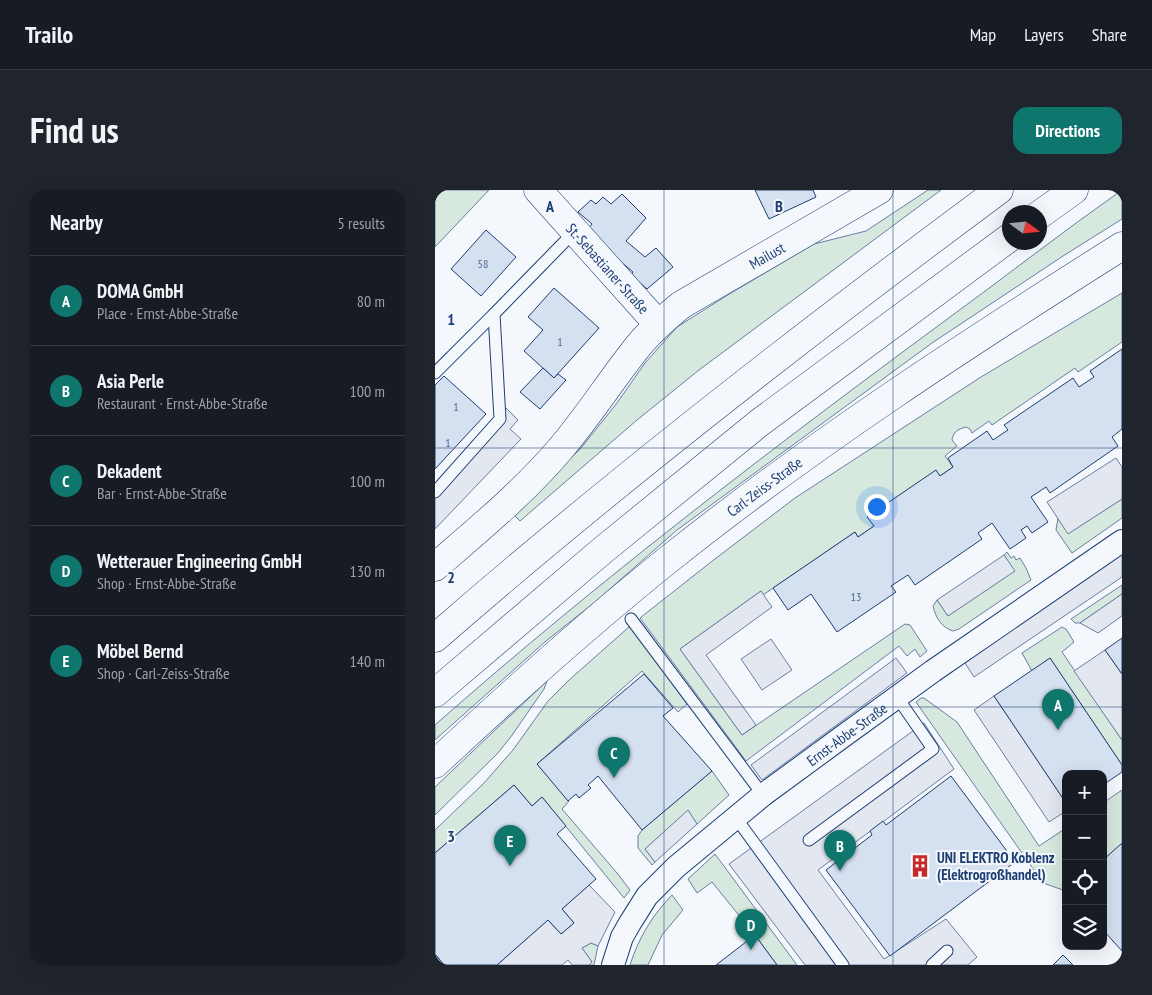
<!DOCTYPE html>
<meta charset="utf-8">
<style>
body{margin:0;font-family:"PT Sans Narrow",sans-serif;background:#20242c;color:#f1f3f6}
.controls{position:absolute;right:15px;bottom:15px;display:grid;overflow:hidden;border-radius:10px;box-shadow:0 5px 20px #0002}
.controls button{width:45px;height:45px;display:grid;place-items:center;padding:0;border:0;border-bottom:1px solid #363941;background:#171b24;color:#f1f3f6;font:25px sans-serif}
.compass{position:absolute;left:567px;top:15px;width:45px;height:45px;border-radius:50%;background:#171b24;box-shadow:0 5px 20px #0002;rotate:105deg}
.you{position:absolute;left:441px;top:316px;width:18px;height:18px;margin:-12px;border:4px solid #fff;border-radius:50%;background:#1a73e8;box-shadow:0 0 0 8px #1a73e833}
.badge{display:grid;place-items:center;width:32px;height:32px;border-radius:50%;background:#0f766e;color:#fff;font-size:16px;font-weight:700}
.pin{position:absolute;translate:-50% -41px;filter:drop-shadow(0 1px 2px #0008)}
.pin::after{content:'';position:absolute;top:26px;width:18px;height:15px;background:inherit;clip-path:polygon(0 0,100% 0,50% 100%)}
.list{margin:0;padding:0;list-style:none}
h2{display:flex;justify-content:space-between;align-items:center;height:65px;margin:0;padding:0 20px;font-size:21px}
h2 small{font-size:16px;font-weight:400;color:#9ea1a6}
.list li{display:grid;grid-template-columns:32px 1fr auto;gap:15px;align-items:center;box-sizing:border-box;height:90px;padding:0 20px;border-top:1px solid #363941}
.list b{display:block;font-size:19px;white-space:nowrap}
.list p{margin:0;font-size:16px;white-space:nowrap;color:#9ea1a6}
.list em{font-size:16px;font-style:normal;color:#9ea1a6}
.icon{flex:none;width:28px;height:28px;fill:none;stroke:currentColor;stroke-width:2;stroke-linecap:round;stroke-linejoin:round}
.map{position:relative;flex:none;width:687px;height:775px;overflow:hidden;border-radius:15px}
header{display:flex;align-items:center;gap:30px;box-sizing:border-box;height:70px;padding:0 25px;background:#171b24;border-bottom:1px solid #363941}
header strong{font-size:24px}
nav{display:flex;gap:28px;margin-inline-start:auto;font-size:18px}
.intro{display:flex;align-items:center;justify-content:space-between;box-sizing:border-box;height:120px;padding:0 30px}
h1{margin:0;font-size:35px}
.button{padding:12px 22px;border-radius:15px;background:#0f766e;color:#fff;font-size:18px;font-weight:700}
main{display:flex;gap:30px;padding:0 30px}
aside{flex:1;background:#171b24;border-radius:15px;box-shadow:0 5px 20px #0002}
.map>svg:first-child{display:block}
.green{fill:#d7e8df;stroke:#687fa3}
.parking{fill:#e3e8f0;stroke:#687fa3}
.building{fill:#d5e0f0;stroke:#1d3f73}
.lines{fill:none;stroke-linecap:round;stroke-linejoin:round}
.lane-casing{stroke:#1d3f73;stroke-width:13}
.street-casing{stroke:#1d3f73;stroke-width:24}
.secondary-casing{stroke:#1d3f73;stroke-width:29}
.highway-casing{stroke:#1d3f73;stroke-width:29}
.lane{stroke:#f4f7fb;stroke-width:11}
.street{stroke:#f4f7fb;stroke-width:22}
.secondary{stroke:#f4f7fb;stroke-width:28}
.highway{stroke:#f4f7fb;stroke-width:28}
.grid{fill:none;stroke:#1d3f73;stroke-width:1;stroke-opacity:0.55}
.labels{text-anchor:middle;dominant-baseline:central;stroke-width:4;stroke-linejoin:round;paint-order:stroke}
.number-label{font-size:12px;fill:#4b6792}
.street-label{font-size:15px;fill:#1d3f73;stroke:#f4f7fb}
.poi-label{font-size:15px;font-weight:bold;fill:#1d3f73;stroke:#f4f7fb;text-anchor:start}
.grid-label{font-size:16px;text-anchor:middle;font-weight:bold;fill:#1d3f73;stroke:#f4f7fb;stroke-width:4;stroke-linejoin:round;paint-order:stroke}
</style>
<header>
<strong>Trailo</strong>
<nav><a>Map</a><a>Layers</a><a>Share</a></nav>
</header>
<div class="intro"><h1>Find us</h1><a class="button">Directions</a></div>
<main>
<aside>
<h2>Nearby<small>5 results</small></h2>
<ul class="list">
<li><span class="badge">A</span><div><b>DOMA GmbH</b><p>Place · Ernst-Abbe-Straße</p></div><em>80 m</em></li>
<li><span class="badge">B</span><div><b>Asia Perle</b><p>Restaurant · Ernst-Abbe-Straße</p></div><em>100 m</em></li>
<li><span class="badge">C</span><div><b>Dekadent</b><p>Bar · Ernst-Abbe-Straße</p></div><em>100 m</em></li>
<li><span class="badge">D</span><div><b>Wetterauer Engineering GmbH</b><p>Shop · Ernst-Abbe-Straße</p></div><em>130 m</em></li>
<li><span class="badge">E</span><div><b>Möbel Bernd</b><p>Shop · Carl-Zeiss-Straße</p></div><em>140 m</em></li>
</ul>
</aside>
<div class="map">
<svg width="687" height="775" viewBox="0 0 687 775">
<rect width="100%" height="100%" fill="#f4f7fb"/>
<g class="green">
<polygon points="0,0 54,0 0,57"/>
<polygon points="493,0 506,0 264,180 202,230 85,331 79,325 146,258 182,213 210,173 242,137 291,106 379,54 431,41"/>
<path d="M687 0V29L628 66 497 153 242 340 160 412 111 451 0 550V535C163 391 336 259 511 130 570 87 627 42 687 0Z"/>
<path d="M687 103V152L643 182 640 178 557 235 554 231 537 243 535 239 531 237C523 239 518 242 517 250L522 256 510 266 518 277 505 286 501 281 433 327 439 336 423 347 420 342 328 405 326 401 245 459 307 545 470 434 475 435 492 461 485 467 480 459 472 466 464 456 311 571 205 428 276 372 360 308 546 187Z"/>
<polygon points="687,309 687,328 637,363 621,340 623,328 634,343"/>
<path d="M572 362 576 368 579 366 581 370 585 368 591 378 596 390 524 439 518 441C506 437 501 428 498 416L502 410 513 426 579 381 569 365Z"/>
<polygon points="687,395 687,404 645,433 640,433 636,429"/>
<polygon points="195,436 252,514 243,522 207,481 102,574 134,611 127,619 182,683 195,700 189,708 107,607 97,616 79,595 0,663 0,640 49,593 78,560 113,511 133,491"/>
<polygon points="627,437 631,439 639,452 627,462 687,550 687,575 615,468 597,481 587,463"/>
<polygon points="112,491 109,499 75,548 62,564 0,625 0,597"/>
<polygon points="486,508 489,508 522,532 604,656 631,638 631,701 608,693 481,512"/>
<polygon points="277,581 294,605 262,634 253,621 210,659 220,672 217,675 203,658 203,646 207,640"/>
<polygon points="687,600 687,654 668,670 668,613"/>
<polygon points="280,664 362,775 342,775 320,745 277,692 262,703 253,689"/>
<path d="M237 705 248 720 227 745 213 775H195C204 747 217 726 237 705Z"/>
<polygon points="156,753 163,756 159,775 154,775 157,772 147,758"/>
</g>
<g class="parking">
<polygon points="71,218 83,230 75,239 86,249 0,339 0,298"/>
<polygon points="681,268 687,277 687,309 633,344 612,312"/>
<polygon points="687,363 687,387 539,487 528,470"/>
<polygon points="569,365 580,381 513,426 502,410"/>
<polygon points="326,401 337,417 271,465 321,535 307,545 245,459"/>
<polygon points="687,404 687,426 663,443 645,433"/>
<polygon points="336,449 357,480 327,500 306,469"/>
<polygon points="670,460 687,484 687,550 639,481"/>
<polygon points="461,468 472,483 327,590 316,575"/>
<polygon points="559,506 631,613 631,621 614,632 539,520"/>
<polygon points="489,533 519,579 383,680 449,769 511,729 542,767 533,775 370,775 294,674"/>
<polygon points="253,620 262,634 220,672 210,659"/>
<polygon points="154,695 180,722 163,756 156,753 147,758 157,772 154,775 137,775 133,770 127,775 62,775 113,730 126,744 139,733 127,719"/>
</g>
<g class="building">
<polygon points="320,0 378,0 381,7 334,29"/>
<polygon points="187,4 211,28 191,51 210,67 221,58 238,77 212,99 196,85 198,82 150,42 157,34 143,22 156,10 161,14 168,7 176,14"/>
<polygon points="51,40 81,67 46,106 16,79"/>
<polygon points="119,98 164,138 119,188 89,161 108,140 93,127"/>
<polygon points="687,159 687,239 677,247 683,256 615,303 611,297 596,307 613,332 597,343 592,336 586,340 591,348 575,359 557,333 543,343 547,349 480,395 473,385 456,396 461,402 402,442 376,404 353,420 338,398 420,342 423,347 439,336 432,327 501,280 505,286 518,277 513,268 552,241 558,250 573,240 569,235 638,188 644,197 659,187 655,181"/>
<polygon points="108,178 119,188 123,184 131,190 105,219 85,202"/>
<polygon points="9,186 51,224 0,279 0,195"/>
<polygon points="687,448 687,484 670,460"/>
<polygon points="615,468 687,575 687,582 668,595 668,584 631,584 631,613 559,506"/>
<polygon points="209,484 238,518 228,526 277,581 207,640 163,586 153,595 156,598 144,608 141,604 133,611 102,574"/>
<polygon points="516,586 580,672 455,766 391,680 437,645 435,641 448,631 451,635"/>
<polygon points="79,595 97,616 107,607 131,636 122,644 161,689 127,719 139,733 126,744 113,730 62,775 9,775 0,764 0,663"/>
<polygon points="686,654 687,654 687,761 668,740 668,670"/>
<polygon points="320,745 342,775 281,775"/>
<polygon points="0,764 9,775 0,775"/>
<polygon points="628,765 638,775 618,775"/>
</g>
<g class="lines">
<defs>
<g id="lane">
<polyline points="0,183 59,124"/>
<polyline points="0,302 65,229 59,124 140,41"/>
<polyline points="196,429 328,605"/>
<polyline points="301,628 408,775"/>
<polyline points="374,650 498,559 462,507"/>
<polyline points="497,775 512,761"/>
</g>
<g id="street">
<path id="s1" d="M178 775 187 747 195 733 212 706 241 677 328 605 407 547 498 481 687 351"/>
</g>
<g id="secondary">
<path id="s2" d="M103 0 223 134"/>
<path id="s3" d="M0 377C44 339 90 301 127 257 153 226 175 192 200 160 213 143 229 129 246 115L444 0"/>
<path id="s4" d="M0 574C76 503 153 434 234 369 378 254 532 154 687 56"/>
</g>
<g id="highway">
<polyline points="604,25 639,0"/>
<path d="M0 448C181 290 371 143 564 0"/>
<polyline points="0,503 168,360 324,233 574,48"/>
</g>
</defs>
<use href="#lane" class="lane-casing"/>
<use href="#street" class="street-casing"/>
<use href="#secondary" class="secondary-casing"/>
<use href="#highway" class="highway-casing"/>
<use href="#lane" class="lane"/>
<use href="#street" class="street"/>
<use href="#secondary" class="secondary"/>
<use href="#highway" class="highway"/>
</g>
<path class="grid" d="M229 0V775M458 0V775M0 258H687M0 517H687"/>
<defs>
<symbol id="building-bare" viewBox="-9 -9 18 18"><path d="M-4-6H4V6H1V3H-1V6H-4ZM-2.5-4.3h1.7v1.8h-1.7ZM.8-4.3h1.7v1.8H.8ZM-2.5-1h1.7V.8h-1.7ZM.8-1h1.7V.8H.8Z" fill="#c62828" stroke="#f4f7fb" stroke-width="2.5" paint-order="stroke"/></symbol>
</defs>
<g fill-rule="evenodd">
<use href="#building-bare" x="469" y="660" width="32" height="32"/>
</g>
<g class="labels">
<g class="number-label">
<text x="48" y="73">58</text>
<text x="125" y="151">1</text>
<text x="21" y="216">1</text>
<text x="13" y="252">1</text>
<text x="421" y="406">13</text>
</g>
<g class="street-label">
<text stroke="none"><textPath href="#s3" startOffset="460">Mailust</textPath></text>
<text stroke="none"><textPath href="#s2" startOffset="105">St.-Sebastianer-Straße</textPath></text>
<text stroke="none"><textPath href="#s4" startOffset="431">Carl-Zeiss-Straße</textPath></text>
<text stroke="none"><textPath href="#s1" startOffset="335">Ernst-Abbe-Straße</textPath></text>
</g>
<g class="poi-label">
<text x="502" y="667">UNI ELEKTRO Koblenz<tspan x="502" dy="17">(Elektrogroßhandel)</tspan></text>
</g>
</g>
<g class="grid-label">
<text x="115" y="22">A</text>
<text x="344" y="22">B</text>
<text x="16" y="135">1</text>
<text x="16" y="393">2</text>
<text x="16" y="652">3</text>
</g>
</svg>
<div class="controls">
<button>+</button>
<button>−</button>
<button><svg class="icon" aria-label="locate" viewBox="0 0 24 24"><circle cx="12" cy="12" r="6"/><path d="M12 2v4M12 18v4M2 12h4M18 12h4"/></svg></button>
<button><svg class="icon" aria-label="layers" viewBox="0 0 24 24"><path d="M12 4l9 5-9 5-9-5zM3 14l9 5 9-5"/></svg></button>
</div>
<svg class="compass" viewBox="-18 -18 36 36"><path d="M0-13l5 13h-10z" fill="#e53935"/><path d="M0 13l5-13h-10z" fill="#9ea1a6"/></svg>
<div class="you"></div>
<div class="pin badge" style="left:623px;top:540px">A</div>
<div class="pin badge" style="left:405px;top:681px">B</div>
<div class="pin badge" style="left:179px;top:588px">C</div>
<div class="pin badge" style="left:316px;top:760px">D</div>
<div class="pin badge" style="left:75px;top:676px">E</div>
</div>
</main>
